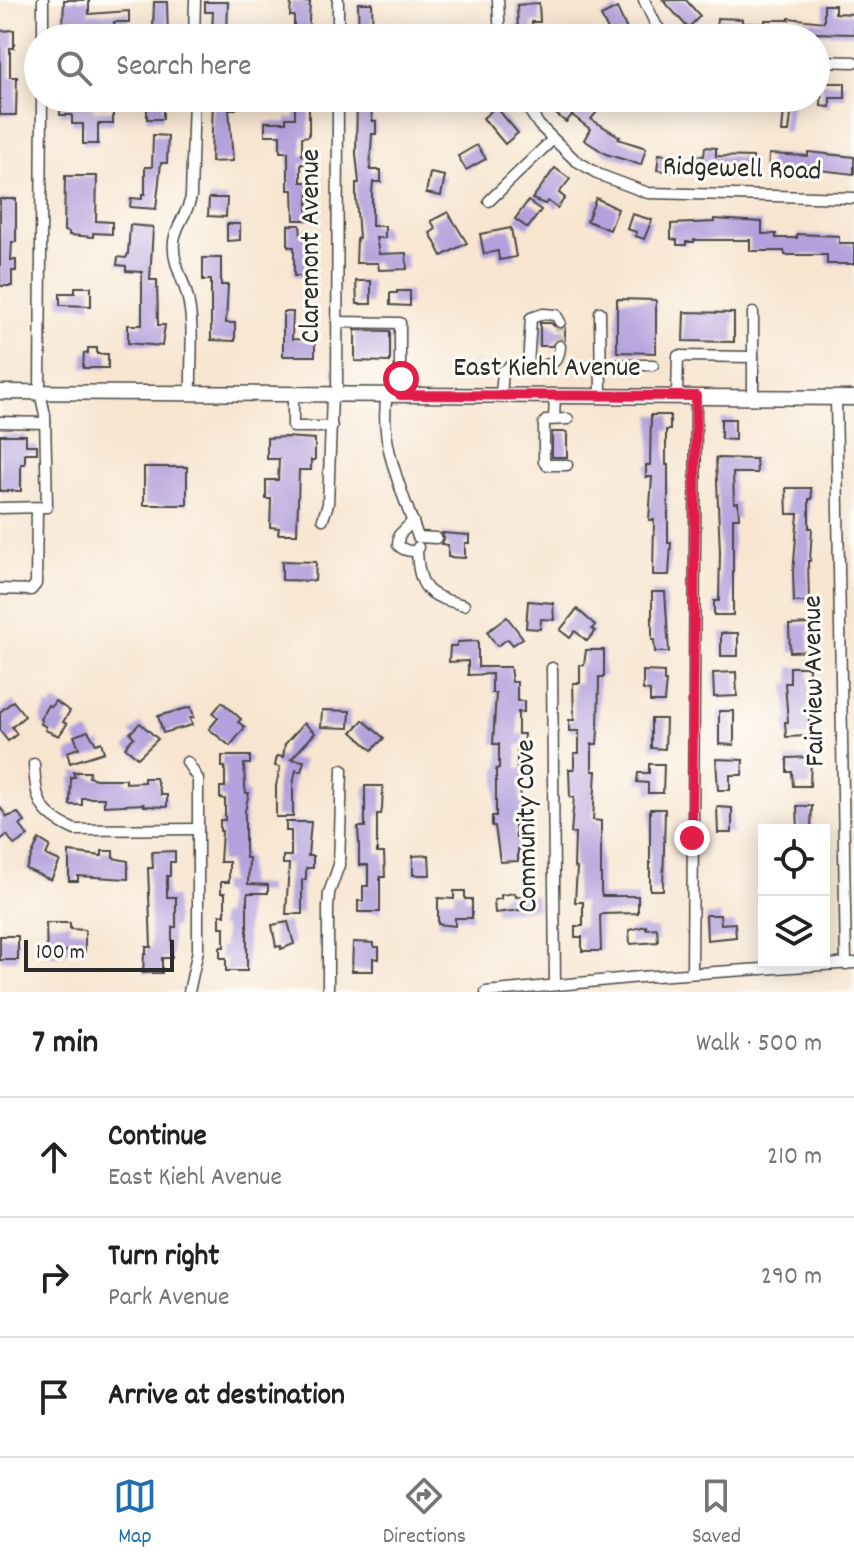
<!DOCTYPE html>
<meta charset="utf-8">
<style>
body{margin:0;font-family:Dekko,sans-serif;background:#f6f6f6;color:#222}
.controls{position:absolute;right:24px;bottom:24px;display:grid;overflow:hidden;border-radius:0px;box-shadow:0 4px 20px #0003}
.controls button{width:72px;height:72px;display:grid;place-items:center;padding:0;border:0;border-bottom:2px solid #e0e0e0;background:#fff;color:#222;font:40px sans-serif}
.scale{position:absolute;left:24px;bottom:20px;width:150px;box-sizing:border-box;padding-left:8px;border:4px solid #2b2b2b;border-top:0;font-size:22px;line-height:28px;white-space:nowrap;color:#2b2b2b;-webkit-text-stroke:6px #fdfcf7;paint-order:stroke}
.stop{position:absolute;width:24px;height:24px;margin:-18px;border:6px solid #e11d48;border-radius:50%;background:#fff}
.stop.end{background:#e11d48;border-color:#fff;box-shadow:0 2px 8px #0008}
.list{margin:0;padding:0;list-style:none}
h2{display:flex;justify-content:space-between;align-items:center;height:104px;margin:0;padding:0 32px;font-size:34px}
h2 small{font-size:26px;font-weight:400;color:#767676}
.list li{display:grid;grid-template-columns:52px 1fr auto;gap:24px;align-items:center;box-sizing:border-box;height:120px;padding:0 32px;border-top:2px solid #e0e0e0}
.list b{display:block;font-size:30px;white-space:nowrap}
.list p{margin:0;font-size:26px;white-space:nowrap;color:#767676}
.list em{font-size:26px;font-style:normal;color:#767676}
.icon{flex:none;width:44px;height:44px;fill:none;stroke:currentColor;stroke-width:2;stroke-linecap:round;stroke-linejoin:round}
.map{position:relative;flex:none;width:854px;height:992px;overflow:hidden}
.search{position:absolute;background:#fff;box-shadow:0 4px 20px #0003;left:24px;right:24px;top:24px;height:88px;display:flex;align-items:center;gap:20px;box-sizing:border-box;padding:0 28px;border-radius:44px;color:#767676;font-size:30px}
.sheet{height:464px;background:#fff}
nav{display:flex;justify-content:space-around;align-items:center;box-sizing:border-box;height:112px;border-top:2px solid #e0e0e0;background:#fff;font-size:22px;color:#767676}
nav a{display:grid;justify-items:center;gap:4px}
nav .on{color:#1f6fb2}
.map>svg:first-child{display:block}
.building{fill:#b4a0dc}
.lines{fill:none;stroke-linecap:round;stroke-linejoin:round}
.minor-tunnel{stroke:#cec0af;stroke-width:10;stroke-dasharray:10 5;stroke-linecap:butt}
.minor-casing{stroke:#4a4744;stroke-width:13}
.major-casing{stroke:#4a4744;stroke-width:17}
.minor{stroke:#fff;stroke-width:10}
.major{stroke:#fff;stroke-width:14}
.route{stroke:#e11d48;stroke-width:10}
.labels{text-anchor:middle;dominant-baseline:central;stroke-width:6;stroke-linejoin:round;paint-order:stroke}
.street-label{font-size:28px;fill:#2b2b2b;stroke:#fdfcf7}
</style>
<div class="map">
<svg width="854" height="992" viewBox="0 0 854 992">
<rect width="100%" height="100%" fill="#fdfcf7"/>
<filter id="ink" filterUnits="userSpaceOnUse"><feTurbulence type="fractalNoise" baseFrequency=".0125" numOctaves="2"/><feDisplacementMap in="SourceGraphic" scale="16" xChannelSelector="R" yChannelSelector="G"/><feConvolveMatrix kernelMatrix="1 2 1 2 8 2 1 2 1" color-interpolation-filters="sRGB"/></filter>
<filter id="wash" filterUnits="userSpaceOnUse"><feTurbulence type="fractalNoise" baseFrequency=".006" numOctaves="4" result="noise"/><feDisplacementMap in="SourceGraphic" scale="32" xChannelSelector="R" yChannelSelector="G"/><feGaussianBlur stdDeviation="1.8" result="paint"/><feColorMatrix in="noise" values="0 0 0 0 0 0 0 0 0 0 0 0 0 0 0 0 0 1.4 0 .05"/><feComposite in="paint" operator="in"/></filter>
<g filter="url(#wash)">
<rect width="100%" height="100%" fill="#f7e5d0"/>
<g id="blocks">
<g class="building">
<polygon points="64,0 89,0 89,14 129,11 129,22 114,22 115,38 77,38 77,24 63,24"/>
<polygon points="663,0 686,0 700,16 688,28"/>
<polygon points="154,2 167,2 168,38 150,38 150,29 153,29"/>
<polygon points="205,2 228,2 227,38 204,38 203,30 212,30 213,12 205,12"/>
<polygon points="291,2 310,2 308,38 294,38 294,16 290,16"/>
<polygon points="358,3 372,3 373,38 359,38"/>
<polygon points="539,3 540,22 532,22 533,32 518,33 517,5"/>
<polygon points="824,5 835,5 835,13 854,14 854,34 814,33 814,37 779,38 716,34 717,18 742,19 742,23 765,24 765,20 789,20 789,18 824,22"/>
<polygon points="617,8 629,34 621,38 612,38 601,16"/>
<polygon points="14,30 14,48 10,48 10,77 17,77 16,115 0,115 0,31"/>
<polygon points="822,83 845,83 845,98 830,98 830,107 821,106"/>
<polygon points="73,98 93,98 93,111 113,111 113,124 98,124 98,144 83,144 83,124 72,124 72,115 60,115 60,102 73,102"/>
<rect x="147" y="98" width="16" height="21"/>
<polygon points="213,98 236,98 236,109 229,109 233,161 211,162"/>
<polygon points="295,98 309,98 309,136 302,137 302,155 309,155 310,164 301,164 301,182 310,182 307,210 311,210 311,220 294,220 293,190 288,190 288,152 280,152 280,135 265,135 265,122 286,122 286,118 295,118"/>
<polygon points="357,98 371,98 372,121 376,121 376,134 372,134 370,170 381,170 381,182 373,182 372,193 372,226 385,226 385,238 376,238 379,254 406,253 407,269 379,270 378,263 356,263 357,238 359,238 356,198 356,183 359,183 356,154"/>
<polygon points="569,98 585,98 590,102 592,100 601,107 591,119 620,137 618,139 646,148 641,165 606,154 584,140 590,129 572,115 566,122 556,114"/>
<polygon points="785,98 793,98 789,132 782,132"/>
<polygon points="496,107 518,133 505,144 483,118"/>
<polygon points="153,135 168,136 167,163 161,163 156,209 130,207 131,198 142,199 142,194 145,194 145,167 152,167"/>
<polygon points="477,145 486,159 466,170 458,156"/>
<polygon points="705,147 716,148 716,156 753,157 752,173 695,173 694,155 704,156"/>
<polygon points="808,152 854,157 854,174 819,170 819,174 768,173 769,154 808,156"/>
<polygon points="659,154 681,157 679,172 657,170"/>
<polygon points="555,168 570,179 559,193 565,198 557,208 548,201 545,204 532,199"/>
<polygon points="430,173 445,176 441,196 426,193"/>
<polygon points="65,176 97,176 96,221 112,222 112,234 93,233 93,237 69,235 69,232 64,231"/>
<polygon points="209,198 227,198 226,217 208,216"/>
<polygon points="596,198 618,209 610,230 587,221"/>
<polygon points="0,199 16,199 16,242 12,242 11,260 16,260 16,271 12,271 12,286 0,286"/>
<polygon points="528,201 541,210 528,228 515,219"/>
<polygon points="448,212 467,243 442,256 430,233 436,229 431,221"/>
<polygon points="632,214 652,220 644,239 635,236 637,232 627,229"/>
<polygon points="714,219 762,222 762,234 776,234 776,238 797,238 797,234 839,236 839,243 854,243 854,264 827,264 827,255 785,255 784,251 750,251 750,240 694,240 694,242 686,242 686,245 677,245 677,240 671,239 671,224 714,222"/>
<polygon points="227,224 240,224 240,240 227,241"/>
<polygon points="130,225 153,227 150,280 157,280 158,325 165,325 162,346 128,343 128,325 142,325 142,272 126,271 126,266 117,265 118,257 126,258 128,254"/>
<polygon points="288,225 300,225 301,236 308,238 310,276 294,276 294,247 288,247"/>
<polygon points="511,228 516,257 499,260 498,251 484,254 480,234"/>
<polygon points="203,258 221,258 221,285 228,285 226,323 235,323 235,341 211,340 211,280 203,280"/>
<polygon points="356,281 371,281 371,304 357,304"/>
<polygon points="75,287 91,287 91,306 60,305 60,293 75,293"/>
<polygon points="397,291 410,291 410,306 390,305 390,293 397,293"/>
<polygon points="617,299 656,300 656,353 617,352"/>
<polygon points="283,312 293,312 292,339 315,340 315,356 283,356"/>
<polygon points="684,312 734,313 734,342 683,341"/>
<polygon points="540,323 551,323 559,330 565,328 565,340 558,338 552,346 540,346"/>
<polygon points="355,330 390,331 390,362 355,361"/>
<polygon points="88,348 97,348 97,354 108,354 108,368 83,368 84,353 88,353"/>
<polygon points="651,415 670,415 670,430 666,430 666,465 668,465 668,543 671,543 669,575 653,575 654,520 649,520 652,477 646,477 646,465 650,465"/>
<polygon points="721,419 735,419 735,440 721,439"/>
<rect x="552" y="432" width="15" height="25"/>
<polygon points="0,435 26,435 26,445 37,445 37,453 25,453 25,464 21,464 21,491 0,491"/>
<polygon points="285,437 315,439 315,460 311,460 311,470 299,470 297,534 278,534 279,528 270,527 271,499 266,499 266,480 278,480 279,459 267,459 267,438"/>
<polygon points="716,458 756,459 757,473 733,473 734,503 738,502 739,518 733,518 733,615 714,615 714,601 719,601 720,552"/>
<rect x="144" y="467" width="43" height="38"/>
<polygon points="786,488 811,488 812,499 809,499 809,528 812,528 810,561 808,561 809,602 794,602 793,573 798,514 787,514"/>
<polygon points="442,533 469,535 469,543 465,543 465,558 448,557 448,545 441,544 444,539"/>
<polygon points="282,561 316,562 315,581 282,580"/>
<polygon points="652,592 665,592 669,652 655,652 654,640 652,640"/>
<polygon points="528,601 553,603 554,620 541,619 540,629 526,628"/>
<polygon points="577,609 595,625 592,629 595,631 587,641 575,631 570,638 560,630"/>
<polygon points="507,617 523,638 513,645 508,639 497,646 487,632"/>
<polygon points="809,624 809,651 790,652 789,625"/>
<rect x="721" y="633" width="17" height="23"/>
<polygon points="478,641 478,667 510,667 512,682 517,682 517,701 524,701 524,712 518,712 518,734 524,734 523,745 517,745 517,768 524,768 524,780 520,780 521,804 525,804 526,816 514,816 516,838 527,837 528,848 518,849 518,861 500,862 495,826 492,826 492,816 496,816 496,769 499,768 499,744 493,744 496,693 492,693 492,674 468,675 468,661 449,662 450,646 456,646 458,642"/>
<polygon points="586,650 604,650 604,677 599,677 598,730 597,744 592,744 592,771 596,771 593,820 601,821 601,891 602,896 638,896 638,913 603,914 600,916 601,951 582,951 582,937 575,937 575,926 583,926 583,902 575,902 577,868 574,867 575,833 571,833 574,797 570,797 569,769 574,769 574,753 579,753 579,731 569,731 569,720 574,720 573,683 580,683 580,665 584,665"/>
<polygon points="790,667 809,667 809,736 786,737 785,722 788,722 785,683 790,683"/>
<polygon points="643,671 664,672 664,681 666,681 664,702 650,702 650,691 643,690"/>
<polygon points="736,672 737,696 714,697 713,673"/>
<polygon points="13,701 25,716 12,727 17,734 8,741 0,731 0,712"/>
<polygon points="55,701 70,711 63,722 67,724 59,736 45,730 46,727 40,723 42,721 40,719 48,705 51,707"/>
<polygon points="222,702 241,719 238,722 245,727 230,746 209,729 218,718 213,713"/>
<polygon points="191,707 194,717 190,718 192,725 163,733 158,716"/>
<polygon points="322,710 350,711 349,728 321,727"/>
<polygon points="719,711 734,711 734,745 719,744"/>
<polygon points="651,719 666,719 665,749 651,748"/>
<polygon points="363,720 384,738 372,750 352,732"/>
<polygon points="140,723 158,739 138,758 125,747 134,737 130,733"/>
<polygon points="304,723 315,733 291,759 304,761 301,772 296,770 293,784 293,817 276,817 276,786 280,767 275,766 277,756 283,757 285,744"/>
<polygon points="88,731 96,744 101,742 104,752 70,763 67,752 79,748 74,736"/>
<polygon points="222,756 250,756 250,764 244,764 245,787 246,793 249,793 245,811 245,851 246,858 249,858 248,884 268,885 268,893 248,893 247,896 247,971 226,971 226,958 220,958 220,947 224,947 224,927 220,927 220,915 225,915 225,893 221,893 221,882 229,882 229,862 220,862 222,831 220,831 220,820 225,820 225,799 220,798 220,787 225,787 225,767 222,767"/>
<polygon points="811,757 810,786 793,786 792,772 787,772 787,758"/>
<polygon points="716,759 743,760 742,775 730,775 730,790 718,790"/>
<polygon points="649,764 664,764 663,793 648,793 648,783 637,782 638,773 649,773"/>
<polygon points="73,772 90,772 89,777 96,779 126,779 126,783 144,782 144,778 156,778 161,795 167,795 167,807 144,806 144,804 104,806 104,798 82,798 82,805 70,805 71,777 75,777"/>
<polygon points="365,786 383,786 382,809 381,814 377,814 377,853 384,853 385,877 380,877 380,912 358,912 358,901 363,901 363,886 368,886 368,865 359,865 359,846 358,827 365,827"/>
<polygon points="797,806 812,806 811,830 798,830"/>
<polygon points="0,807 7,817 18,813 25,822 20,825 28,836 14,845 7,835 0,840"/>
<polygon points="717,807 732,808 732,833 718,833"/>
<polygon points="650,809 665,809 663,890 650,890"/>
<polygon points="286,822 311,822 308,856 313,856 313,868 306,868 306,879 302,880 302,914 286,914 289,864 283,864 283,856 291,856 291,831 286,831"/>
<polygon points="39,839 50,846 46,855 60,861 51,880 26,869"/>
<polygon points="102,851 113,851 113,858 128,861 128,879 78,876 78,881 69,881 69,852 102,856"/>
<polygon points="175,851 175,862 170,862 170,876 167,876 167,897 176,897 176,927 172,927 172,958 162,958 162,973 143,973 144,954 146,954 146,947 151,947 148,868 153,868 152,852"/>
<polygon points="429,855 430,875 413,875 413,856"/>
<polygon points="454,891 465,891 465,899 472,899 472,918 455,918 455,926 438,924 438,898 454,899"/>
<polygon points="515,893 516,897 536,895 537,908 495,913 494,900 501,899 501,895"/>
<polygon points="706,915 720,915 721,924 735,923 736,937 707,940"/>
<polygon points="288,922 294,944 281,949 281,946 276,947 272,925"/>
<polygon points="46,923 70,923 70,929 85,930 85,952 59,951 59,956 47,956"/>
<polygon points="646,926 646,929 657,928 658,942 630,944 629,930"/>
<rect x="0" y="936" width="18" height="24"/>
<polygon points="353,942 374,943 374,947 379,947 379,959 373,958 373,971 352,971"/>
</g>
</g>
</g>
<g filter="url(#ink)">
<use href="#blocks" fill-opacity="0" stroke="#4a4744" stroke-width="2"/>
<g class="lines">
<polyline class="minor-tunnel" points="560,346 560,322"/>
<defs>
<g id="minor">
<polyline points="498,0 500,38"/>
<polyline points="644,0 656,25 667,38"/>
<polyline points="43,38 43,0"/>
<polyline points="194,38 195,0"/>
<polyline points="338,38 338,0"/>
<polyline points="816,61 854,62"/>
<polyline points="521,98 539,125 575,160 600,175 648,193 854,198"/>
<polyline points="489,201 552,140"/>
<polyline points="600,312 601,396"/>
<polyline points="753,313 753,357"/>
<polyline points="337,322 400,323 400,395"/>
<polyline points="600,365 653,365"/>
<path d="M528 366C545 366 559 367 560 346"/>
<path d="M191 394C190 364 195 323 187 295 182 276 172 262 174 241 176 224 189 212 191 196L194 98"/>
<polyline points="293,394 293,427 332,427"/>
<polyline points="337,395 338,98"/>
<path d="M387 395C378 442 403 493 418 537L436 538"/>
<polyline points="501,395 503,371 510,367 528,366 531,318 543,314 556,315 560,322"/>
<polyline points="677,396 678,356 753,357 753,397"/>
<polyline points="836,398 846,964"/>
<polyline points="554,419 555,396"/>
<polyline points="0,422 45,423"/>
<polyline points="567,465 547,465 544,462 544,423 547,420 568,419"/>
<polyline points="0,508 47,507 45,415 40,392 42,98"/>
<polyline points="323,519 328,504 332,395"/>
<path d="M413 521 399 535 398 545C404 551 409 551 417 551L418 547"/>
<path d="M417 551C419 589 427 596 464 605"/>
<polyline points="0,589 31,590 36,584 37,508"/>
<polyline points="552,668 555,984"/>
<polyline points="187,762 198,779 198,950 189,992"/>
<path d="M34 764C36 801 39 814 75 830L198 829"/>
<polyline points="692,973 696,396"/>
<polyline points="328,992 328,909 329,893 339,865 342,770"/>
<polyline points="486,992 640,977 854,963"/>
</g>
<polyline id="major" points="0,392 854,398"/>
</defs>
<use href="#minor" class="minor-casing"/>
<use href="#major" class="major-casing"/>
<use href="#minor" class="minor"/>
<use href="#major" class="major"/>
</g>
</g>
<g class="lines" filter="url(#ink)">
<polyline class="route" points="401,379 400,395 403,395 696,396 692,838"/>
</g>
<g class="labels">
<g class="street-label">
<text transform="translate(742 171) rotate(2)">Ridgewell Road</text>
<text transform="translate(313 246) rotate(-90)">Claremont Avenue</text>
<text x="547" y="370">East Kiehl Avenue</text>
<text transform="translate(816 681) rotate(-91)">Fairview Avenue</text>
<text transform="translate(529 826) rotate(-91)">Community Cove</text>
</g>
</g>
</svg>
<div class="controls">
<button><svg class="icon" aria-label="locate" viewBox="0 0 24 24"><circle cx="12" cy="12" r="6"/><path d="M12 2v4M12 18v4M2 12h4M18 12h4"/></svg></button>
<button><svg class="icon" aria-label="layers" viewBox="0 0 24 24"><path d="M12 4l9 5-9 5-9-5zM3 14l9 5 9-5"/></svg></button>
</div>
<div class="scale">100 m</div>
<div class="stop" style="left:401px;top:379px"></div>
<div class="stop end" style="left:692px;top:838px"></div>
<div class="search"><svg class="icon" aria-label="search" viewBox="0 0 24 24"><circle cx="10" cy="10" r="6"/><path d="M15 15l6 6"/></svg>Search here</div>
</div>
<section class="sheet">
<h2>7 min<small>Walk · 500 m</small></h2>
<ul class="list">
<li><svg class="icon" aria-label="ahead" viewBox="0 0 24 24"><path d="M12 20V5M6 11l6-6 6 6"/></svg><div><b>Continue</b><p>East Kiehl Avenue</p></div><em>210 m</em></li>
<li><svg class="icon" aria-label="right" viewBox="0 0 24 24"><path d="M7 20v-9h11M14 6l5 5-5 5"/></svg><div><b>Turn right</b><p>Park Avenue</p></div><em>290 m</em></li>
<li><svg class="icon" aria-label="arrive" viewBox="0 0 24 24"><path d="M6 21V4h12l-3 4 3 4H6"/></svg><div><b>Arrive at destination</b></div></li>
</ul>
</section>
<nav>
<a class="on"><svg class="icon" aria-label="map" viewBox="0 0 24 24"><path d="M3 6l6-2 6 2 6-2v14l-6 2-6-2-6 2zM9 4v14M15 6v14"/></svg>Map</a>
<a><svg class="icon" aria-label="directions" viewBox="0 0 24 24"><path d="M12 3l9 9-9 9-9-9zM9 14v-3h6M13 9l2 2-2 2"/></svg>Directions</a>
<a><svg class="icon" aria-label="saved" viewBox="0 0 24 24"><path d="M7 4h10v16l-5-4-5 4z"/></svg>Saved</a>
</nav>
